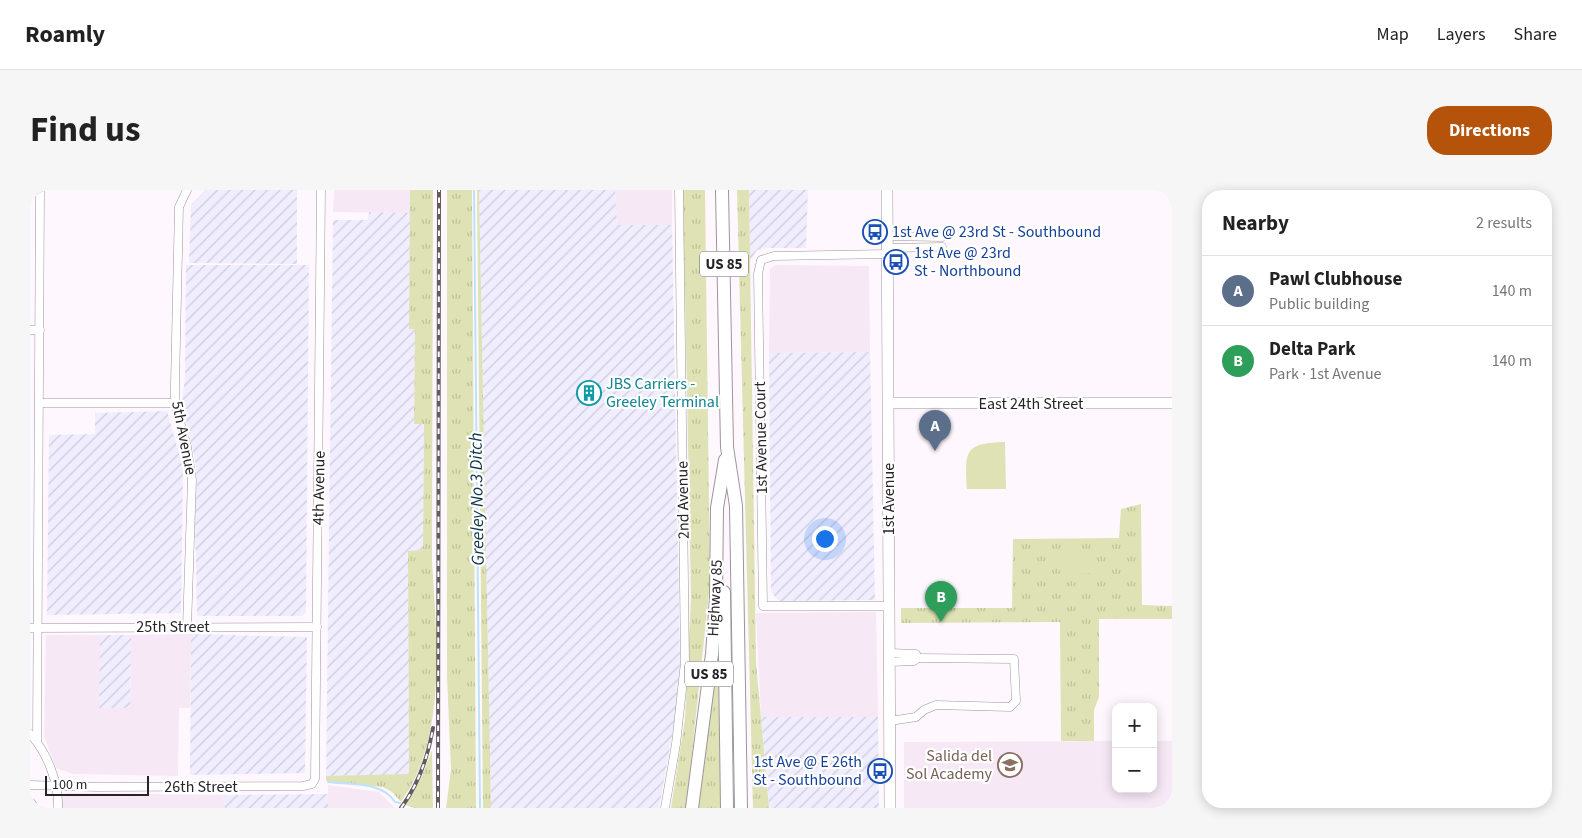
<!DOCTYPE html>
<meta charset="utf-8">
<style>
body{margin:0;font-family:"Source Sans 3",sans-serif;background:#f6f6f6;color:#222}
.controls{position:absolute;right:15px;bottom:15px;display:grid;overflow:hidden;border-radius:10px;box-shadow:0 2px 12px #0003}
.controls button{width:45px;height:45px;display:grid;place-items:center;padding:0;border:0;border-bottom:1px solid #e0e0e0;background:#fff;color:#222;font:25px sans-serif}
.scale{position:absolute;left:15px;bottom:12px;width:104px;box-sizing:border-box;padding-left:5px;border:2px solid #272427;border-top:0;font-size:14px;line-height:18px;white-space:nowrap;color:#272427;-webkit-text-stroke:4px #fff;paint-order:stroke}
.you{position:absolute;left:794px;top:348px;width:18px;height:18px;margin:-12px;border:4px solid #fff;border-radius:50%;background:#1a73e8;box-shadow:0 0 0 8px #1a73e833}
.badge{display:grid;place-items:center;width:32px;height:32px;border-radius:50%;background:#b45309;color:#fff;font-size:16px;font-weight:700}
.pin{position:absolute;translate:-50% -41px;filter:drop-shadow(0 1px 2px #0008)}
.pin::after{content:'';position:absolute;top:26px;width:18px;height:15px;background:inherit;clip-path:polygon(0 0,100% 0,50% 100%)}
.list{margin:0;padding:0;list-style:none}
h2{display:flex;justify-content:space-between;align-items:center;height:65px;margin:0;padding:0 20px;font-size:21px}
h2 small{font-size:16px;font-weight:400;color:#767676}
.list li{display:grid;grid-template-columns:32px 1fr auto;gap:15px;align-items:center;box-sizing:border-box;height:70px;padding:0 20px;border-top:1px solid #e0e0e0}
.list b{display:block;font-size:19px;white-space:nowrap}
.list p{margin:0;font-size:16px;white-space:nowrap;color:#767676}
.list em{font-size:16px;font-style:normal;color:#767676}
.map{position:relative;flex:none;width:1142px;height:618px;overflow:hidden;border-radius:20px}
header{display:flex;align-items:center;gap:30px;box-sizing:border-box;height:70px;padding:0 25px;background:#fff;border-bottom:1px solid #e0e0e0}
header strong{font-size:24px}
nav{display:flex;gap:28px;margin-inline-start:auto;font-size:18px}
.intro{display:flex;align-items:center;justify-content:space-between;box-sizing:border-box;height:120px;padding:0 30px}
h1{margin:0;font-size:35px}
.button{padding:12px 22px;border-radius:20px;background:#b45309;color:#fff;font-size:18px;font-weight:700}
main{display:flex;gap:30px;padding:0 30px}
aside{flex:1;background:#fff;border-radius:20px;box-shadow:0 2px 12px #0003}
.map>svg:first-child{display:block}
.built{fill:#f6e8f5}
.industrial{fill:url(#industrial-furrows)}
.grass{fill:url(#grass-tufts)}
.pitch{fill:#dee2b4}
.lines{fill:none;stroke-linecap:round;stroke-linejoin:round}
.stream{stroke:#bce3fe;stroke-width:2}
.minor-casing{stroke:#9d959c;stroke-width:9}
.tertiary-casing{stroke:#9d959c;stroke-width:11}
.secondary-casing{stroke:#9d959c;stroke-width:12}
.primary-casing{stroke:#9d959c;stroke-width:14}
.trunk-casing{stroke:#9d959c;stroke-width:14}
.minor{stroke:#fff;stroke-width:8}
.tertiary{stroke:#fff;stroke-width:10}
.secondary{stroke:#fff;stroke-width:11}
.primary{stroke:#fff;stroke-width:12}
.trunk{stroke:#fff;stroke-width:12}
.rail-casing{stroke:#605b5f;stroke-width:4}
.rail{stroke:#fff;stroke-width:2;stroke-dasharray:5.5;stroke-linecap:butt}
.labels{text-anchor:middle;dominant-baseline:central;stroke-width:4.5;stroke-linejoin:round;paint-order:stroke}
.shield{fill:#fff;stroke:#686668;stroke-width:1}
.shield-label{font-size:15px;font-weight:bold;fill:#272427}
.transit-label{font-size:16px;fill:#164399;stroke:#fff;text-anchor:start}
.culture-label{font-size:16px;fill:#0d838f;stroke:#fff;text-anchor:start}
.street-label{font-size:16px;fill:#272427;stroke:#fff}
.education-label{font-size:16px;fill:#785e54;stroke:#fff;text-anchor:end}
.water-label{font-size:18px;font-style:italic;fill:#0e364d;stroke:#fff}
</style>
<header>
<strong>Roamly</strong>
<nav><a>Map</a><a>Layers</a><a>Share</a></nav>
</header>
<div class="intro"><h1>Find us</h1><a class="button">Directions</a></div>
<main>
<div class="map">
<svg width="1142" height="618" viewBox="0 0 1142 618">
<defs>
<pattern id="industrial-furrows" width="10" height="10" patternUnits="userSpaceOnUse" patternTransform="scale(1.25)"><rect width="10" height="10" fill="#f0edff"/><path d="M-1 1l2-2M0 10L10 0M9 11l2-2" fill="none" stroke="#cecbdb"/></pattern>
<pattern id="grass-tufts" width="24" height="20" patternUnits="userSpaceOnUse" patternTransform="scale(1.25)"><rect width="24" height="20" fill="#dee2b4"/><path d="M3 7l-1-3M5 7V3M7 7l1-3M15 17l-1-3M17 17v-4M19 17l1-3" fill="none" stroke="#bec29b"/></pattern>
</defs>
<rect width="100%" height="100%" fill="#fff7fe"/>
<g class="built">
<polygon points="304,0 380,0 380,23 303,22"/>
<polygon points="585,0 642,0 642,35 587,35"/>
<polygon points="745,75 839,76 840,162 739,163 740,79"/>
<polygon points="846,422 848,527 731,527 726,423"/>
<polygon points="161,444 160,518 149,518 148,586 43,584 26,578 14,546 16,445 70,445 70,518 100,518 101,445"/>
<polygon points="1086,551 1086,599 1123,599 1123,551 1142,551 1142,618 874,618 874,552"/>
<polygon points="298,595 349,602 365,618 298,618"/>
<polygon points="37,603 195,605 195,618 31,618 33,604"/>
</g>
<g class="industrial">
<polygon points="176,0 267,0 267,74 159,73 161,15"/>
<polygon points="449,0 585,0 587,35 642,35 650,473 645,529 629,618 461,618"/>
<polygon points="719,0 778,0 776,58 738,58 727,60 720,71"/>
<polygon points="339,22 380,23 379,138 385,139 384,234 394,233 393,360 378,361 379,585 296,586 303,30 338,30"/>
<polygon points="156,75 279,75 276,422 272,426 167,426 165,331 167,289 165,269 152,212 155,187"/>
<polygon points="840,162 845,410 749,411 741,402 739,163"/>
<polygon points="137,221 153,278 151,423 17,425 19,245 65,244 65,223"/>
<polygon points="161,444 277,447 275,583 160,585"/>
<polygon points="70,445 101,445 100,518 69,518"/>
<polygon points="731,527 848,527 849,618 739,618"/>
<polygon points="298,604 298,618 195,618 195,605"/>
</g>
<g class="grass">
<path d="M380 0H403L402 371C406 438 415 523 386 586 382 595 376 604 371 612L362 602 353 597 296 591V586L379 584 378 361 393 360 394 234H384L385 139H379Z"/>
<polygon points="417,0 442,0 446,618 416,618 421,580 417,486"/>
<polygon points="447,0 449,0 461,618 453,618"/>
<polygon points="653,0 675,0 680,394 656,618 641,618 655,529 661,408"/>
<polygon points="707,0 719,0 726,472 739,618 723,618"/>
<polygon points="1111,314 1112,415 1142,416 1142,429 1069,429 1069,507 1064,520 1064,551 1031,551 1030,432 871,433 871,418 982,418 983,349 1089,348 1091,319"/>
<polygon points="687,459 690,460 691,618 668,618"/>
<polygon points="402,560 403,618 384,618 376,615 392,586"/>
</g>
<g class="pitch">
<path d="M975 252 976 299H937C935 261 934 253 975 252Z"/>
<rect x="1030" y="360" width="16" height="24"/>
<polygon points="1049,360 1065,360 1065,383 1049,384"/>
</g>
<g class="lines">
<g class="stream">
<polyline points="444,0 450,618"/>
<path d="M298 592C320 595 352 591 365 612L370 613"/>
</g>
<defs>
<g id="minor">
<polyline points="857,46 912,47"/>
<polyline points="857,58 912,57"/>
<polyline points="857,64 744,66 731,70 728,84 733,416 859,416"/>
<polyline points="0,140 10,140"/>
<polyline points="10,213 145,213"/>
<polyline points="157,437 162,290 157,257 145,213 145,194 149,17 157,0"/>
<polyline points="0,438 287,437"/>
<polyline points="860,463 886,464 888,468 884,471 860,472"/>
<polyline points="860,531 886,527 894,520 906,515 980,517 986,511 984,469 888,468"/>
<path d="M0 544C17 562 29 593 28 618"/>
<polyline points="7,551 10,0"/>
<polyline points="0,595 67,597 273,596 282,594 285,589 291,0"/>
<polyline points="635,618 646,554 655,472 649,0"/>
</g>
<polyline id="tertiary" points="859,213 1142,213"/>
<polyline id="secondary" points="857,0 860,618"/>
<polyline id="primary" points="0,615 1,618"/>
<g id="trunk">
<polyline points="692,0 697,257 706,316 711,618"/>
<polyline points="694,402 697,618"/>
<polyline points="662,618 682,464 686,408 687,318 695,270"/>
</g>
</defs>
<use href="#minor" class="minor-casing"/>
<use href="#tertiary" class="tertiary-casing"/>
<use href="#secondary" class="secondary-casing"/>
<use href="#primary" class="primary-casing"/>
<use href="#trunk" class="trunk-casing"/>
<use href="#minor" class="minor"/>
<use href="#tertiary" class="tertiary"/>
<use href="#secondary" class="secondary"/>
<use href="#primary" class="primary"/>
<use href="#trunk" class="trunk"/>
<defs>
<g id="rail">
<path d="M371 618C388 595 398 567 403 538"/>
<polyline points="408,618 409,0"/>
</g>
</defs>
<use href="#rail" class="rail-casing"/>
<use href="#rail" class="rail"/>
</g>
<defs>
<symbol id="bus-ring" viewBox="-11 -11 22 22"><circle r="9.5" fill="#fff" stroke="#1a4fb4" stroke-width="1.5"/><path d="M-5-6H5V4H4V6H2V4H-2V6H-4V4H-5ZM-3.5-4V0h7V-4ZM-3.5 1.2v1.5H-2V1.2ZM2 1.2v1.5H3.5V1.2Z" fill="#1a4fb4"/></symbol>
<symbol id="building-ring" viewBox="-11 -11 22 22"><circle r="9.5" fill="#fff" stroke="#0f9aa8" stroke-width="1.5"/><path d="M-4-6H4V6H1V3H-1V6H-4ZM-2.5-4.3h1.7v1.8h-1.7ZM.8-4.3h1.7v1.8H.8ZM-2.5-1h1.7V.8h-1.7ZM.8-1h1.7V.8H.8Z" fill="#0f9aa8"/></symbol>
<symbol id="school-ring" viewBox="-11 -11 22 22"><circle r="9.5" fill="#fff" stroke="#8d6e63" stroke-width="1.5"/><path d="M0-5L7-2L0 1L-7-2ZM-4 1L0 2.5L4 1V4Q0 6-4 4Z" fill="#8d6e63"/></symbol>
</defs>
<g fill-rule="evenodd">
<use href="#bus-ring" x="831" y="28" width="28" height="28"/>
<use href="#bus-ring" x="852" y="58" width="28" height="28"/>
<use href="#building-ring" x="545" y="189" width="28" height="28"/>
<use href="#school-ring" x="966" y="561" width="28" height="28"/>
<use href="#bus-ring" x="836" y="567" width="28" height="28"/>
</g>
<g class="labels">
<g class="shield">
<rect x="670" y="61.5" width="48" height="25" rx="4"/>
<rect x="655" y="471.5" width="48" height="25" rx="4"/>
</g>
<g class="shield-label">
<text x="694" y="74">US 85</text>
<text x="679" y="484">US 85</text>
</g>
<g class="transit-label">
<text x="862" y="42">1st Ave @ 23rd St - Southbound</text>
<text x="884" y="63">1st Ave @ 23rd<tspan x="884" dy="18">St - Northbound</tspan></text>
<text x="832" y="572" text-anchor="end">1st Ave @ E 26th<tspan x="832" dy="18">St - Southbound</tspan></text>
</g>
<g class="culture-label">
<text x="576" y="194">JBS Carriers -<tspan x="576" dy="18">Greeley Terminal</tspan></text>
</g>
<g class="street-label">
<text x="1001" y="214">East 24th Street</text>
<text transform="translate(154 248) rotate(79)">5th Avenue</text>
<text transform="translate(731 248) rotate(-91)">1st Avenue Court</text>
<text transform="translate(289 298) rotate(-89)">4th Avenue</text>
<text transform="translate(859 309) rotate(-90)">1st Avenue</text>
<text transform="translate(653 310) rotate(-91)">2nd Avenue</text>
<text transform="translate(685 408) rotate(-87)">Highway 85</text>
<text x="143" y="437">25th Street</text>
<text x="171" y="597">26th Street</text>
</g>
<g class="education-label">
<text x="962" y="566">Salida del<tspan x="962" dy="18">Sol Academy</tspan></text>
</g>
<g class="water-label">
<text transform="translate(447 309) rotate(-91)">Greeley No.3 Ditch</text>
</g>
</g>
</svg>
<div class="controls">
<button>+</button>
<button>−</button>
</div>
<div class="scale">100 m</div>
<div class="you"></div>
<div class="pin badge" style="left:905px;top:261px;background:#5c6f8a">A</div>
<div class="pin badge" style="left:911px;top:432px;background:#2e9e5b">B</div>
</div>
<aside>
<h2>Nearby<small>2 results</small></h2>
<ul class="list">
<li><span class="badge" style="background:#5c6f8a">A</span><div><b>Pawl Clubhouse</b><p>Public building</p></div><em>140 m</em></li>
<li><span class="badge" style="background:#2e9e5b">B</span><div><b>Delta Park</b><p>Park · 1st Avenue</p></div><em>140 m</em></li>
</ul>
</aside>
</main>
